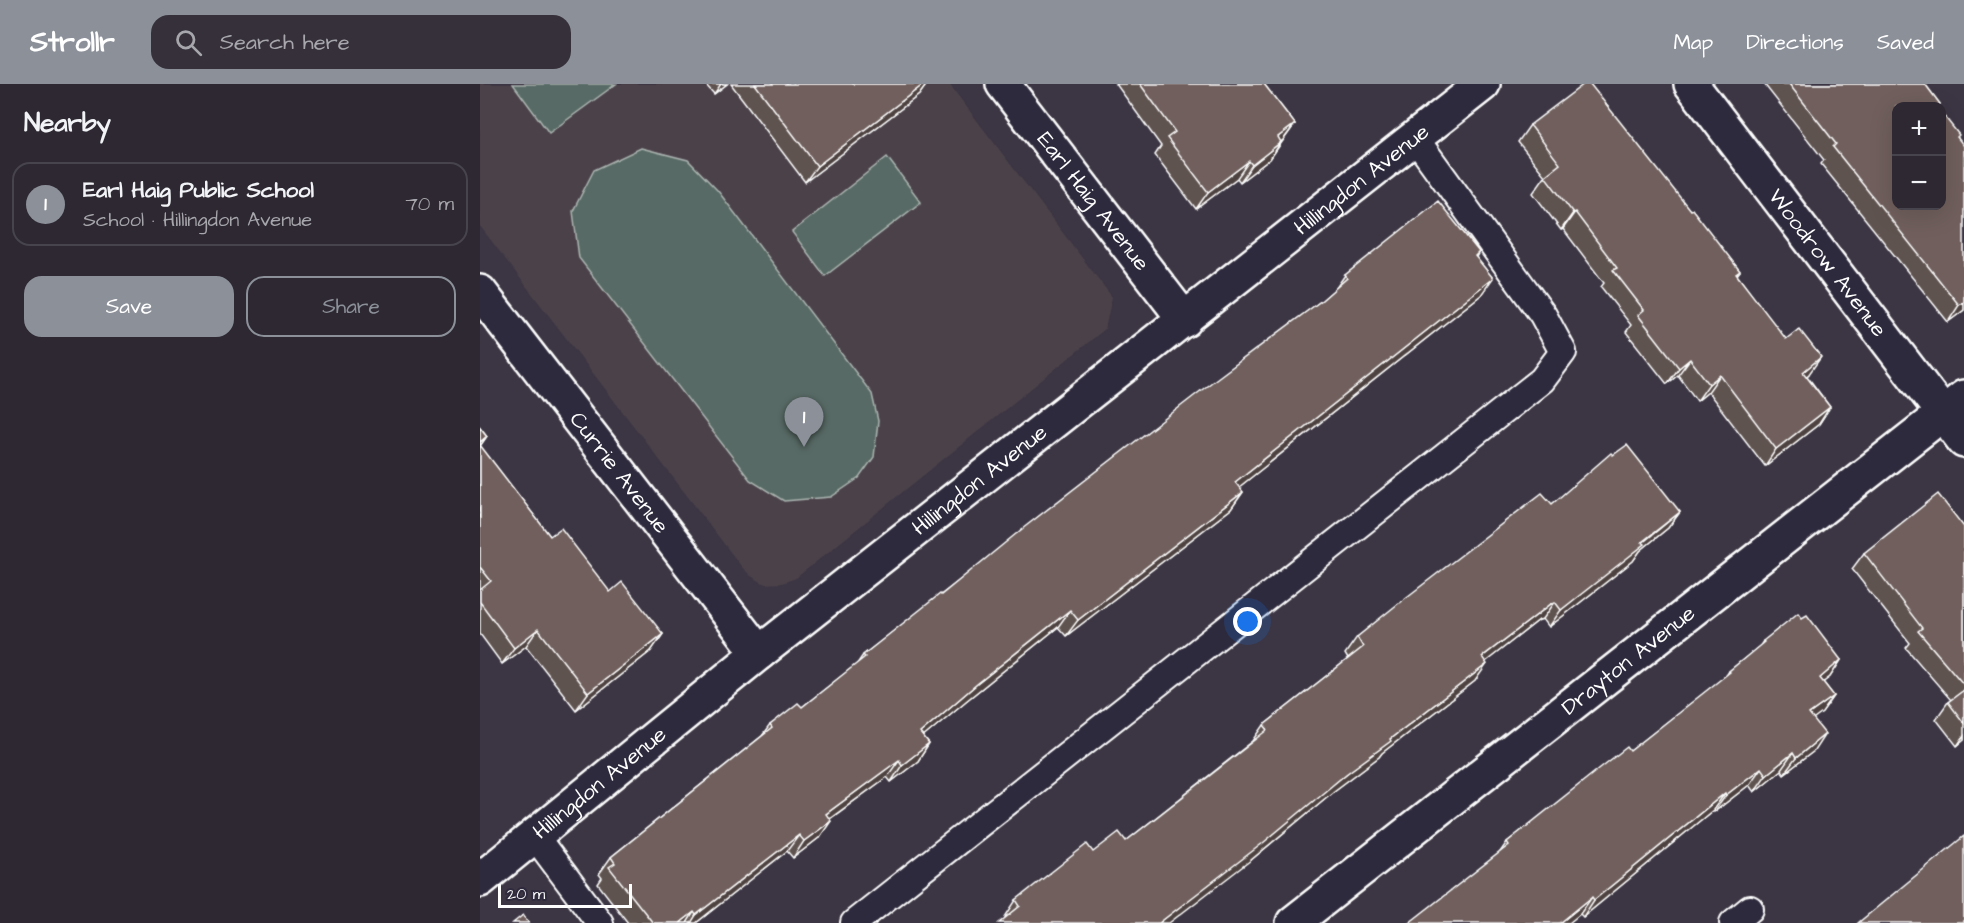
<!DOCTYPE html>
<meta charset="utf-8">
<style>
body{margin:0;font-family:"Architects Daughter",sans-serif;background:#35303a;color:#f1f3f6}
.controls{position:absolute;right:18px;top:18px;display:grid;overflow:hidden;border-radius:12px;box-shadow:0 6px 24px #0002}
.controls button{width:54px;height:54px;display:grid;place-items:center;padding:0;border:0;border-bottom:2px solid #48444d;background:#2d2832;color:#f1f3f6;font:30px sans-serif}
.scale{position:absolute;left:18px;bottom:15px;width:134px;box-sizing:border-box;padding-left:6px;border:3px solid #fff;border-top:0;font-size:16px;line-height:21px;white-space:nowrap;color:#fff;-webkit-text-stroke:4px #2f2a3d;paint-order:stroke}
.you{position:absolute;left:768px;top:538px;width:21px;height:21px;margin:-15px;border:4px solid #fff;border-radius:50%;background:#1a73e8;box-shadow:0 0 0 9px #1a73e833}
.badge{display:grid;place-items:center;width:39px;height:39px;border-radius:50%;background:#8c9099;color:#fff;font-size:20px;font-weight:700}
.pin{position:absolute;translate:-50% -50px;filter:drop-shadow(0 2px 3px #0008)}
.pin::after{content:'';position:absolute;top:32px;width:21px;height:18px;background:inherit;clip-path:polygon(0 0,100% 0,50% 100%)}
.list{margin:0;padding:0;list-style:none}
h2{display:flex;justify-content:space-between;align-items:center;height:78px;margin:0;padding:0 24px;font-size:26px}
h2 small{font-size:20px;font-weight:400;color:#a7a6ac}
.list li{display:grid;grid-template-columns:39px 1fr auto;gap:18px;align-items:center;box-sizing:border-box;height:84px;margin:0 12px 12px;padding:0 12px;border:2px solid #48444d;border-radius:18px}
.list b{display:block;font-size:22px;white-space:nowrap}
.list p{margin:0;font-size:20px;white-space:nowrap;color:#a7a6ac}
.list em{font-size:20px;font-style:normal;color:#a7a6ac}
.actions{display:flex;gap:12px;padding:18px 24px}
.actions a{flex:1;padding:14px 0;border:2px solid #8c9099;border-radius:18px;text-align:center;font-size:21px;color:#8c9099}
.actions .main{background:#8c9099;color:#fff}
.icon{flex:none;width:33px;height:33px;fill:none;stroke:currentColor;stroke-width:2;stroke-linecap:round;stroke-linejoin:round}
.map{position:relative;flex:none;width:1484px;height:839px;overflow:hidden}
header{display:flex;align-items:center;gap:36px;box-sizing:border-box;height:84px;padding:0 30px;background:#8c9099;color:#fff}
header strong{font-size:28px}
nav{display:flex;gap:33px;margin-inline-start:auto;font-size:21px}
.search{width:420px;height:54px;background:#35303a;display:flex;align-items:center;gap:15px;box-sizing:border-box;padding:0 21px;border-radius:18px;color:#a7a6ac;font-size:22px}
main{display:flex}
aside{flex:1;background:#2d2832}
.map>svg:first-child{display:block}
.built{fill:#4b424a}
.green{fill:#586b65;stroke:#acb5b2;stroke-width:1.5}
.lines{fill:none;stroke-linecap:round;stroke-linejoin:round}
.service-casing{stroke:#fff;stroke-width:30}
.minor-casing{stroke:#fff;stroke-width:38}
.service{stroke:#2f2a3d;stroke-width:26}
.minor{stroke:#2f2a3d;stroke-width:33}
.wall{fill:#5f524f;stroke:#fff;stroke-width:1.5}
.shaded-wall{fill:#4e4240;stroke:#fff;stroke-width:1.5}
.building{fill:#6f5f5c;stroke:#fff;stroke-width:1.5}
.labels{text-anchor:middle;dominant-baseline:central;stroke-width:6;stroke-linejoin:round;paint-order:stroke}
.street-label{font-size:22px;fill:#fff;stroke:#2f2a3d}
</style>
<header>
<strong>Strollr</strong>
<div class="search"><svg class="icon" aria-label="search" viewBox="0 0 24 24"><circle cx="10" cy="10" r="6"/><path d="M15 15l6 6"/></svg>Search here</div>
<nav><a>Map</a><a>Directions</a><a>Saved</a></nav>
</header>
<main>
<aside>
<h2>Nearby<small></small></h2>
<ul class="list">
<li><span class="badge">1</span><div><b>Earl Haig Public School</b><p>School · Hillingdon Avenue</p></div><em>70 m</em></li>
</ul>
<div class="actions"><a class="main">Save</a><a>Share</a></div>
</aside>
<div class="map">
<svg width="1484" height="839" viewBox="0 0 1484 839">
<rect width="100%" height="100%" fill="#3c3543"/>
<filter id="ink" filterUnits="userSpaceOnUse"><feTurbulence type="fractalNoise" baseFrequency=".0167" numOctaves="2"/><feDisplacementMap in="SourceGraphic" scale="12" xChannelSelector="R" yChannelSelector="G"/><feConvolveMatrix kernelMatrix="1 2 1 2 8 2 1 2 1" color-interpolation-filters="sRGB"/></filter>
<g filter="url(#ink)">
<polygon class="built" points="0,0 469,0 632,213 625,245 316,494 302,499 285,500 271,492 261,482 0,142"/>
<g class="green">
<polygon points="33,0 136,0 69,49"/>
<polygon points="161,64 208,76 238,107 392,310 398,337 394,373 379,394 351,413 304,417 270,396 99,174 93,127 114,86"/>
<polygon points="407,73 441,118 345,192 312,148"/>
</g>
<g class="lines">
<defs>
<g id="service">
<polyline points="54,751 120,839"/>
<polyline points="374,839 1062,296 1083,268 1063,231 935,54"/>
<polyline points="1253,839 1270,825"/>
</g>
<g id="minor">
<path id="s1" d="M523 0 705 236"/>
<path id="s2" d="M1211 0 1484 357"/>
<path id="s3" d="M0 208 279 569"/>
<path id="s4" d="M0 796 279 569 1003 0"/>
<path id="s5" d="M813 839 1484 313"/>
</g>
</defs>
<use href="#service" class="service-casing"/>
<use href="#minor" class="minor-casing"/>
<use href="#service" class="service"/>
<use href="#minor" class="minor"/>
</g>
<g class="wall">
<polygon points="225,0 247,0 234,10"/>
<polygon points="251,0 447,0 439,11 325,98"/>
<polygon points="636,0 784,0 815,40 790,75 760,98 757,94 716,125 675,71 681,62"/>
<polygon points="1284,0 1445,0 1460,20 1458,22 1478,54 1484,226 1468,238 1341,80 1344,76"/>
<polygon points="1050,41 1210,126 1260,187 1257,191 1329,290 1327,292 1350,323 1339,340 1285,382 1228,308 1217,317 1198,291 1187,300 1146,248 1151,241 1121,203 1124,199 1083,145 1081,146 1053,109 1065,92 1038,58"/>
<polygon points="999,168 996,173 1001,211 759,403 763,408 751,425 586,552 578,543 486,617 443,653 449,660 438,677 411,698 407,693 350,735 340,753 313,774 307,767 216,839 148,839 118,800 122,794 119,790 131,773 282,652 290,641 322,623 377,580 383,571 842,216 856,204 865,191"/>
<polygon points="0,343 7,352 0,362 70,452 130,508 183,550 171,567 96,626 46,562 22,580 0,550"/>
<polygon points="1133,371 1200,428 1188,444 1160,467 1153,477 1069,543 1063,535 1059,536 1005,578 995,597 902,669 899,673 854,707 771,776 525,834 525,833 536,816 613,768 646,757 773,657 784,641 868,575 865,570 877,553 1072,420"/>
<polygon points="1484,443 1484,656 1477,662 1456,635 1468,618 1471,616 1426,564 1430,559 1372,485 1384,469"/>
<polygon points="1283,557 1361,576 1350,593 1343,598 1354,612 1342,629 1333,635 1334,667 1304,690 1301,686 1274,708 1269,701 1234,728 1233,726 1103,833 1100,830 1020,768 1027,758 1150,667 1246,592 1249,587 1280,562"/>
</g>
<g class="shaded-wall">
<polygon points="241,0 247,0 234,10"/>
<polygon points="444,0 447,0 439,11 325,98 337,82"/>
<polygon points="815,40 803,56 786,70 798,53"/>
<polygon points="801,58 790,75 760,98 772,81"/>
<polygon points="769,77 757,94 716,125 728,108"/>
<polygon points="1095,128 1083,145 1081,146 1093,129"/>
<polygon points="1013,194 1001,211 744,415 755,398"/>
<polygon points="1484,218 1484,226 1468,238 1479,221"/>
<polygon points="1341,273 1329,290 1312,304 1323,288"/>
<polygon points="1210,275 1198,291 1187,300 1199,284"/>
<polygon points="1240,291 1228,308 1217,317 1229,300"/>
<polygon points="1350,323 1339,340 1285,382 1296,365"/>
<polygon points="7,352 0,362 0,358"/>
<polygon points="763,408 751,425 586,552 598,536"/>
<polygon points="1200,428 1188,444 1160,467 1153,477 1069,543 1081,526"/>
<polygon points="1075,518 1063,535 1059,536 990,590 1002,573 1071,520"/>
<polygon points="590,526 578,543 486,617 429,665 440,649 497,600"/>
<polygon points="58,545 46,562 22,580 34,564"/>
<polygon points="183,550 171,567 96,626 108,609"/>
<polygon points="1361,576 1350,593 1328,610 1340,594"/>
<polygon points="1007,580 995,597 902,669 899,673 854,707 771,776 689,839 679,839 910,655"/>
<polygon points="1354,612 1342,629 1318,647 1329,630"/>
<polygon points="1345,650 1334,667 1304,690 1316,674"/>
<polygon points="1484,652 1484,656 1477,662"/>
<polygon points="449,660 438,677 411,698 422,681"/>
<polygon points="1313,669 1301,686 1274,708 1286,691"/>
<polygon points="419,676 407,693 334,746 346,730"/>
<polygon points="1281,684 1269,701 1234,728 1246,711"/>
<polygon points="1245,709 1233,726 1103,833 1114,816"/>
<polygon points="351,737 340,753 313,774 324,757"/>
<polygon points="319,751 307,767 216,839 211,839 216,831"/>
<polygon points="1112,813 1100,830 1089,839 1080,839"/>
<polygon points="214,828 207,839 200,839"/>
</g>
<g class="building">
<polygon points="275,0 444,0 337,82"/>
<polygon points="660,0 784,0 815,40 798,53 801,58 772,81 769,77 728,108 687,54 695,48"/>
<polygon points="1104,0 1110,0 1210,126 1212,125 1260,187 1256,190 1306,255 1319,245 1341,273 1323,288 1350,323 1296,365 1240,291 1229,300 1210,275 1199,284 1158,231 1164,226 1133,186 1137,184 1095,128 1093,129 1065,92 1080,80 1050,41"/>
<polygon points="1309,0 1445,0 1460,20 1458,22 1416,22 1416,122 1461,122 1461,28 1479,51 1477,53 1484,62 1484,218 1479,221 1353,63 1356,60"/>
<polygon points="958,117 999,168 995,172 1013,194 755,398 763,408 598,536 590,526 497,600 440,649 449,660 422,681 419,676 346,730 351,737 324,757 319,751 216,831 214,828 200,839 173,839 129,783 135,779 131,773 292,644 290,641 318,619 322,623 385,573 383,571 460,510 461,511 542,445 736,295 842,216 867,194 865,191"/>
<polygon points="0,343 7,352 0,358"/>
<polygon points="0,361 70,452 81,444 130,508 142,498 183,550 108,609 58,545 34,564 0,518 0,506 11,497 0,483"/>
<polygon points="1147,361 1200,428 1162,458 1165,460 1081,526 1075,518 1071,520 1002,573 1007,580 910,655 911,657 866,690 783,759 679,839 519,839 540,822 536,816 607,760 613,768 639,748 646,757 788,646 784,641 883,563 877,553 919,519 1062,409 1072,420 1131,369 1133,371"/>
<polygon points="1458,410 1484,443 1484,601 1438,547 1442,544 1384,469"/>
<polygon points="1318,529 1322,534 1327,531 1361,576 1340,594 1354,612 1329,630 1345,650 1316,674 1313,669 1286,691 1281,684 1246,711 1245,709 1114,816 1112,813 1080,839 929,839 1029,761 1027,758 1120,684 1147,663 1150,667 1250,588 1249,587 1284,558 1283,557"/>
<polygon points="1484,606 1484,639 1468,618"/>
<polygon points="1484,752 1484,839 1378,839"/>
<polygon points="43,831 49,839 33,839"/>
</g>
</g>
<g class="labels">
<g class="street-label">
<text stroke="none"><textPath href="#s4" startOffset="1126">Hillingdon Avenue</textPath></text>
<text stroke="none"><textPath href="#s1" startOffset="148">Earl Haig Avenue</textPath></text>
<text stroke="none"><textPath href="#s2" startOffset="225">Woodrow Avenue</textPath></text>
<text stroke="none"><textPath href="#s3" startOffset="228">Currie Avenue</textPath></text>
<text stroke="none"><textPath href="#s4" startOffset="640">Hillingdon Avenue</textPath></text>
<text stroke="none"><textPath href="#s5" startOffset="426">Drayton Avenue</textPath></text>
<text stroke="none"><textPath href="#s4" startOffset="154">Hillingdon Avenue</textPath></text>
</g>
</g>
</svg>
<div class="controls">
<button>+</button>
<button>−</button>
</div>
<div class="scale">20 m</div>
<div class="you"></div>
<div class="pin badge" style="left:324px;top:363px">1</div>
</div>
</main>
